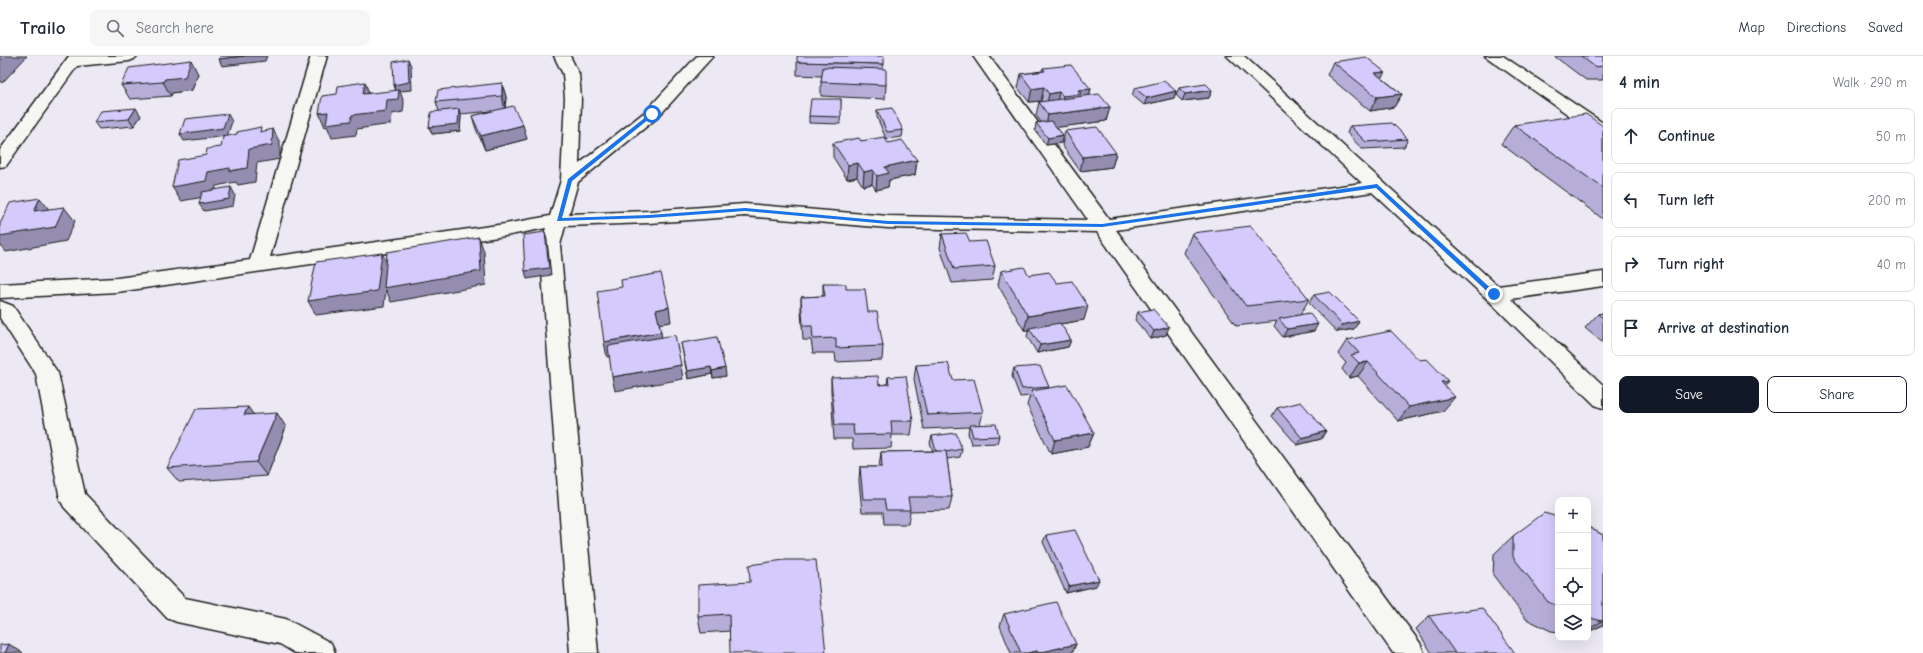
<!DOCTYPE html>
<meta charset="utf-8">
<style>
body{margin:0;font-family:"Comic Neue",sans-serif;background:#f6f6f7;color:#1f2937}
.controls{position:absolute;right:12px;bottom:12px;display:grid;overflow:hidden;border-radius:8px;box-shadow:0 4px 16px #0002}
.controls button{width:36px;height:36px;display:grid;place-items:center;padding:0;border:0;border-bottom:1px solid #e0e1e3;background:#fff;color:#1f2937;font:20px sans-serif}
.stop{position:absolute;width:12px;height:12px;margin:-9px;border:3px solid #1a73e8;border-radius:50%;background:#fff}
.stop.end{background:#1a73e8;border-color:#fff;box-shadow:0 1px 4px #0008}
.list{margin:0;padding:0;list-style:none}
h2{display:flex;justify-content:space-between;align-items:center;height:52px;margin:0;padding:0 16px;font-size:17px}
h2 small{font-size:13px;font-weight:400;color:#747a83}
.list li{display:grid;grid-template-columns:26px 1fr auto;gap:12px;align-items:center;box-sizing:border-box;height:56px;margin:0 8px 8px;padding:0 8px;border:1px solid #e0e1e3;border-radius:8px}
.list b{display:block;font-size:15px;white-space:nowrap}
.list em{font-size:13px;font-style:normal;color:#747a83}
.actions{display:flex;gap:8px;padding:12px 16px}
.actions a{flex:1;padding:9px 0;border:1px solid #111827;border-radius:8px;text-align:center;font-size:14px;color:#111827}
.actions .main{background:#111827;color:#fff}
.icon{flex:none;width:22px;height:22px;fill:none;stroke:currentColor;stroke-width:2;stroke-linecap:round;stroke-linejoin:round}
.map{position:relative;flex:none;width:1603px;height:597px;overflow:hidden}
header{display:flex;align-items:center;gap:24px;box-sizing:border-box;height:56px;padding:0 20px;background:#fff;border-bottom:1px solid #e0e1e3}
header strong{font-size:19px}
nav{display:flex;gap:22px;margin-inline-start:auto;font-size:14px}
.search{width:280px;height:36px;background:#f6f6f7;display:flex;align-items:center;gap:10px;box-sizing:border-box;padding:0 14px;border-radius:8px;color:#747a83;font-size:15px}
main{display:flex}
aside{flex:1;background:#fff}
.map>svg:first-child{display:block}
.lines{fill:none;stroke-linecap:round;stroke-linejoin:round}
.street-casing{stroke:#1c1c1c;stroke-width:3}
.street{fill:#f6f6f2;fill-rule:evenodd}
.wall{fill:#b6aed9;stroke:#1c1c1c}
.shaded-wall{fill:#948db0;stroke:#1c1c1c}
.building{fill:#d4cafc;stroke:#1c1c1c}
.route{fill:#1a73e8}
</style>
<header>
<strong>Trailo</strong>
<div class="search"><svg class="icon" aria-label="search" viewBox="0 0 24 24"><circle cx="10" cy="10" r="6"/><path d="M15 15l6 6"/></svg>Search here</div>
<nav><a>Map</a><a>Directions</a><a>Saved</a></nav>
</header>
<main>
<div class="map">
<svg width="1603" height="597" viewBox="0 0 1603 597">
<rect width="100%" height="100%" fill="#ece9f5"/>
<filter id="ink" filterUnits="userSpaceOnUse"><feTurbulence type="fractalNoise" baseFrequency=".025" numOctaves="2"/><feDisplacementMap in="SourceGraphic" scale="8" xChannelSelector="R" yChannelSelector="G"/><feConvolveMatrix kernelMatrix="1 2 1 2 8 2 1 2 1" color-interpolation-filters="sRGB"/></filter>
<g filter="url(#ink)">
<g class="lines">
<defs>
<g id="street">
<polygon points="69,0 137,0 134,3 129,5 77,10 6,110 0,111 0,94"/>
<polygon points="311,0 327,0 270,201 505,168 550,160 561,124 565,42 563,18 554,0 570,0 579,18 581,42 579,108 646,55 697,0 713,0 658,61 578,126 569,158 649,155 745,148 888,160 1088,164 973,0 989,0 1109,163 1362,127 1227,0 1244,0 1498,230 1603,216 1603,230 1511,243 1603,329 1603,352 1595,349 1487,243 1372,136 1116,174 1420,587 1424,597 1393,597 1097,176 888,172 745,160 649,167 565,170 560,189 598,597 570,597 540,189 546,172 505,180 117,236 0,242 0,228 117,222 250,204"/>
<polygon points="1485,0 1503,0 1603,67 1603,80 1597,79"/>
<polygon points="0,245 13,250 58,317 85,438 185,542 286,563 331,587 335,597 295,597 280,588 177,566 167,562 64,451 60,443 36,318 0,262"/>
</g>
</defs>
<use href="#street" class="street-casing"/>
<use href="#street" class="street"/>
</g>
<g class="wall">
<polygon points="1554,0 1603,0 1603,24 1586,24"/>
<polygon points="797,6 884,8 883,13 886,29 885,43 821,40 821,26 822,20 797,19"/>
<polygon points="1333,6 1382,22 1402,38 1394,51 1370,55 1327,19"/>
<polygon points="1043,12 1091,33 1089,39 1110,51 1106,65 1056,71 1063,79 1061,87 1046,89 1035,74 1036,67 1041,66 1036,59 1039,46 1041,45 1029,46 1018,32 1021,18 1042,15"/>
<polygon points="198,18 192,34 172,37 171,40 130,43 121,29"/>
<polygon points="502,27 506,41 505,52 527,83 485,94 476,73 472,60 492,55 461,58 461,60 460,75 432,78 429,71 439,55 436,46"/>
<polygon points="1135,32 1176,35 1174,42 1144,49 1132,39"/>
<polygon points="1179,32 1212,34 1209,42 1182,45 1176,39"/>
<polygon points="841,43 840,68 809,67 809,60"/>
<polygon points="877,54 903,74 902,81 886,83 877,61"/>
<polygon points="141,60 134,70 99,73 94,66"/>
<polygon points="1514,69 1603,70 1603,163 1501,88"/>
<polygon points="1350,70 1408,83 1404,91 1362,93 1347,77"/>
<polygon points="1065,75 1116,97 1112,111 1080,115 1062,89"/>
<polygon points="861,85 888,87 917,104 915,119 889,124 888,131 876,134 872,128 863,130 857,121 847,123 833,101 833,87"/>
<polygon points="1192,177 1309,243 1300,259 1314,275 1283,281 1274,270 1277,265 1236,270 1184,197"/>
<polygon points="942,178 970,186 995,210 992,224 952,227 940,192"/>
<polygon points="1001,215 1029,219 1057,227 1084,264 1060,268 1071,284 1068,291 1037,297 1027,280 1029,274 1024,274 998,229"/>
<polygon points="823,228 846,233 868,256 883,290 882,304 836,306 835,297 813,297 811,284 803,284 801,255 801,241 823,240"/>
<polygon points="1314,239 1354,273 1337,276 1309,247"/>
<polygon points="1138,256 1166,279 1151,283 1135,264"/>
<polygon points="1603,257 1603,287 1585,272 1598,258"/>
<polygon points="1347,284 1444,329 1443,355 1398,365 1358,320 1349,322 1342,313 1346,307 1338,298"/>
<polygon points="681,287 726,320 713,322 712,318 688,323"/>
<polygon points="916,309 953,324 983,356 980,369 999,380 997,387 971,388 968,377 969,371 924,373 914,323"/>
<polygon points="1014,312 1049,331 1048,332 1094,377 1088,391 1051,398 1027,349 1030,340 1020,341 1012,320"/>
<polygon points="888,321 913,365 911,379 892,379 891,392 853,393 852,383 834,383 831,336 831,322 879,329 887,328"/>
<polygon points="1277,352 1321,383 1297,389 1272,360"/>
<polygon points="253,358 286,371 267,420 179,426 167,412"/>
<polygon points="932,380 962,393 960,401 947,403 952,441 949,454 910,455 908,468 884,468 883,456 862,456 859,425 860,411 879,411 881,396 933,395 930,387"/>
<polygon points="1558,461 1558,576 1551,575 1526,563 1493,519 1494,498 1513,480"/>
<polygon points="1588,471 1603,479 1603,569 1588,576"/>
<polygon points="1046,479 1096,530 1066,537 1043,486"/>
<polygon points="784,504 730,575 701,577 698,560 750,526"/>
<polygon points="1004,558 1076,588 1072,597 1011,597 1000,570"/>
<polygon points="1429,560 1515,597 1432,597 1416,573"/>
</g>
<g class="shaded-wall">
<polygon points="5,0 27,0 2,27 0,25 0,5"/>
<polygon points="244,0 267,0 265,5 222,10 219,3"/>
<polygon points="408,3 411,10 412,34 400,35 404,47 403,56 392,58 391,68 357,73 356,79 332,82 327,70 325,71 319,57 328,56 352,59 387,44 396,36 394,29"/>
<polygon points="191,4 198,18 192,34 172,37 171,40 163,26 165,23"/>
<polygon points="1385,16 1378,29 1375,17"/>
<polygon points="365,26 370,40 363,38"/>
<polygon points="502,27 506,41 505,54 502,40"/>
<polygon points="1044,31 1041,45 1029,46 1032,33"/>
<polygon points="1091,33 1087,46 1059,54 1063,40 1078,34"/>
<polygon points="1212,34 1209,42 1182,45 1185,38"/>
<polygon points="1176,35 1174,42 1144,49 1147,42"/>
<polygon points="1059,36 1056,50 1046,51 1049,38"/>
<polygon points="1402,38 1394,51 1370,55 1377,41"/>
<polygon points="1110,51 1106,65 1045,73 1048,59"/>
<polygon points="136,52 141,60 134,70 129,63"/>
<polygon points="459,53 461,60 460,75 432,78 429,71"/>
<polygon points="228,58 232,66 227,80 184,85 180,78"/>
<polygon points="523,69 527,83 485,94 481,80"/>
<polygon points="273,73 280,87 280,103 257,107 255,126 238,129 236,126 216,130 215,139 181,145 172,131 208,116 249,93"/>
<polygon points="1063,79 1061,87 1046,89 1048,82"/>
<polygon points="1116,97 1112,111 1080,115 1083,101"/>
<polygon points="917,104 915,119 889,124 888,131 876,134 877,120 885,111"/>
<polygon points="858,107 857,121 847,123 848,109"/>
<polygon points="873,114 872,128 863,130 864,116"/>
<polygon points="231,131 235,139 233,150 204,155 199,148"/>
<polygon points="40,142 51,156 34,155"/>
<polygon points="64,151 75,165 66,185 6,196 0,189 0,180"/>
<polygon points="545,176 547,184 551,219 527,223 525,215"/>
<polygon points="479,181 484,196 486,229 391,246 386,234 384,250 316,259 308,245 382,197 389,211"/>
<polygon points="1088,250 1084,264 1030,273 1029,272 1029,274 1024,274 1028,260"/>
<polygon points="669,251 671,266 658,268 656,254"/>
<polygon points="1359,265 1354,273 1337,276 1342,269"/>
<polygon points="1318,268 1314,275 1283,281 1287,273"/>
<polygon points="1169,271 1166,279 1151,283 1154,275"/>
<polygon points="661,276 663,291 607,301 604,286"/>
<polygon points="1071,284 1068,291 1037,297 1040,289"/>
<polygon points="1368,306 1358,320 1349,322 1359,307"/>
<polygon points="681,309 683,323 615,335 612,321"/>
<polygon points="711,311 712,318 688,323 687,315"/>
<polygon points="725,312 726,320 713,322 712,315"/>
<polygon points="1448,325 1436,339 1441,326"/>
<polygon points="1455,341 1443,355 1398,365 1409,351"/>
<polygon points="248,351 258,365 244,359"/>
<polygon points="277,357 286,371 267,420 256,406"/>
<polygon points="1326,375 1321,383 1297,389 1302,382"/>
<polygon points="1094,377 1088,391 1051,398 1055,384"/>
<polygon points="1099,524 1096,530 1066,537 1069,530"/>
<polygon points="1603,564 1603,569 1588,576 1588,574"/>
<polygon points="9,588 23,597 5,597"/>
<polygon points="1076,588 1072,597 1037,597"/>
</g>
<g class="building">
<polygon points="0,0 5,0 0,5"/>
<polygon points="220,0 244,0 219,3"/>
<polygon points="797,0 884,0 884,8 797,6"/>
<polygon points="1581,0 1603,0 1603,10 1595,11"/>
<polygon points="1366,1 1385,16 1375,17 1402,38 1377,41 1333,6"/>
<polygon points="408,3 409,26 394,29 393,6"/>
<polygon points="191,4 185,21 165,23 163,26 121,29 129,12"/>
<polygon points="1071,9 1091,33 1078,34 1081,38 1063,40 1059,36 1049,38 1044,31 1032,33 1021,18 1045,15 1043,12"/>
<polygon points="823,11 886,13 886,29 821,26"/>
<polygon points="1164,25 1176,35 1147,42 1135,32"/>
<polygon points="365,26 363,38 399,34 398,43 387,44 386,55 352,59 351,65 326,68 328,56 319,57 322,40 337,38 338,30"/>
<polygon points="502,27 502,40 436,46 438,34"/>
<polygon points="1206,28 1212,34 1185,38 1179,32"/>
<polygon points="1099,38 1110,51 1048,59 1039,46"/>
<polygon points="811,43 841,43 841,61 809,60"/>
<polygon points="513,50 523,69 481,80 472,60"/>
<polygon points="136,52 129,63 94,66 101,55"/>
<polygon points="892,52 903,74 887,76 877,54"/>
<polygon points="459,53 458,68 429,71 431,56"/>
<polygon points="228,58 223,72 180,78 185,63"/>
<polygon points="1586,58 1603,70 1603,132 1514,69"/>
<polygon points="1051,65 1063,79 1048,82 1036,67"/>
<polygon points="1392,67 1408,83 1366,86 1350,70"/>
<polygon points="261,71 260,76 273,73 272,89 249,93 247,112 230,115 230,112 208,116 206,125 172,131 178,104 206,99 207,93 221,91 223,81 237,78 237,76"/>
<polygon points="1097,71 1116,97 1083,101 1065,75"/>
<polygon points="884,81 888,87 902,84 917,104 885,111 889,117 877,120 873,114 864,116 858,107 848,109 833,87 859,82 861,85"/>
<polygon points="231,131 229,143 199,148 202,136"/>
<polygon points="40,142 34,155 64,151 55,171 0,180 0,168 10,147"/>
<polygon points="1251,170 1309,243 1246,250 1192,177"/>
<polygon points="545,176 549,212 525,215 523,179"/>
<polygon points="966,177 970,186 986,185 995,210 954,213 942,178"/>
<polygon points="479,181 481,215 384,232 387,196"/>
<polygon points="382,197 377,235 308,245 316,206"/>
<polygon points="1024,211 1029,219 1049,216 1057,227 1072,225 1088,250 1028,260 1001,215"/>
<polygon points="661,217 669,251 656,254 661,276 604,286 597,235 622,231 621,224"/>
<polygon points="823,228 846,228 846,233 865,233 868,256 877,256 883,290 836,292 836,282 813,283 812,270 803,270 801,241 825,240"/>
<polygon points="1330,236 1359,265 1342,269 1314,239"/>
<polygon points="1153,253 1169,271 1154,275 1138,256"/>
<polygon points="1309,257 1318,268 1287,273 1279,263"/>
<polygon points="1603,257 1603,262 1598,258"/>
<polygon points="1060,267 1071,284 1040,289 1029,272"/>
<polygon points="1391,275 1419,304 1427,303 1448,325 1441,326 1455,341 1409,351 1368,306 1359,307 1351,299 1359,297 1347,284"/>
<polygon points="675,279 681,309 612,321 608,290"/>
<polygon points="717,281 725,312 712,315 711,311 687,315 681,287"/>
<polygon points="948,307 953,324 974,323 983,356 927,359 916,309"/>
<polygon points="1040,310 1049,331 1022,333 1014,312"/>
<polygon points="878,320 879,329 889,328 888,321 906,320 913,365 891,365 892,378 854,379 853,369 835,369 831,322"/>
<polygon points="1067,329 1094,377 1055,384 1031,335"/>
<polygon points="1301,346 1326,375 1302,382 1277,352"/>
<polygon points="248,351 244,359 277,357 256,406 167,412 196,353"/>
<polygon points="996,368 999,380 973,381 970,369"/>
<polygon points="956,377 962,393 946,396 936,395 932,380"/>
<polygon points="946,395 952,441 908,441 910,454 886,454 884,443 863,443 860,411 882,411 881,396"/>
<polygon points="1544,457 1558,461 1558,550 1548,546 1513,501 1513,480"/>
<polygon points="1588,471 1603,479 1603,564 1601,565 1588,561"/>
<polygon points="1075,474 1099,524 1069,530 1046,479"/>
<polygon points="784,504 816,504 826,597 730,597 729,558 698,560 698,529 750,526 749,509"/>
<polygon points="1056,546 1076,588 1038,597 1037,595 1028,597 1021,597 1004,558"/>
<polygon points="1482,552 1515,597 1455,597 1429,560"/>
<polygon points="9,588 5,597 0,597 0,589"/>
<polygon points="1037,595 1038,597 1028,597"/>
</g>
</g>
<polygon class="route" points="652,56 654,59 572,125 562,162 649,159 745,152 888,165 1102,168 1377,128 1497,238 1492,240 1376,132 1102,171 888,168 745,155 649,162 557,165 568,123"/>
</svg>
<div class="controls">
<button>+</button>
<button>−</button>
<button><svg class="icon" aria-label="locate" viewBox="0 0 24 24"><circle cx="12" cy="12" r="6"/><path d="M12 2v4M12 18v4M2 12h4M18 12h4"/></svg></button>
<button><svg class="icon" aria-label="layers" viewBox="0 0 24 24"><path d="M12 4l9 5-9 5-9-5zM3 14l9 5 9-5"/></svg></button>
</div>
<div class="stop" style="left:652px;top:58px"></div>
<div class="stop end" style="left:1494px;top:238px"></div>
</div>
<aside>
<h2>4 min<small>Walk · 290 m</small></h2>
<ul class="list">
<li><svg class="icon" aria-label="ahead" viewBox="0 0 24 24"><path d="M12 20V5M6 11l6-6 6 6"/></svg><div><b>Continue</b></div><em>50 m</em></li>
<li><svg class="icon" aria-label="left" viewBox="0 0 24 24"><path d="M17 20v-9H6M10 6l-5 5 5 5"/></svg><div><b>Turn left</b></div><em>200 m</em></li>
<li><svg class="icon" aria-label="right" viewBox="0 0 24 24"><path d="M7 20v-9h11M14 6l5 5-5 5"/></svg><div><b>Turn right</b></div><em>40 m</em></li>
<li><svg class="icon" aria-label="arrive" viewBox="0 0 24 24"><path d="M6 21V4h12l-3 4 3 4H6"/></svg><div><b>Arrive at destination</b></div></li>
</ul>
<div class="actions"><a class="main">Save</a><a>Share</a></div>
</aside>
</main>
